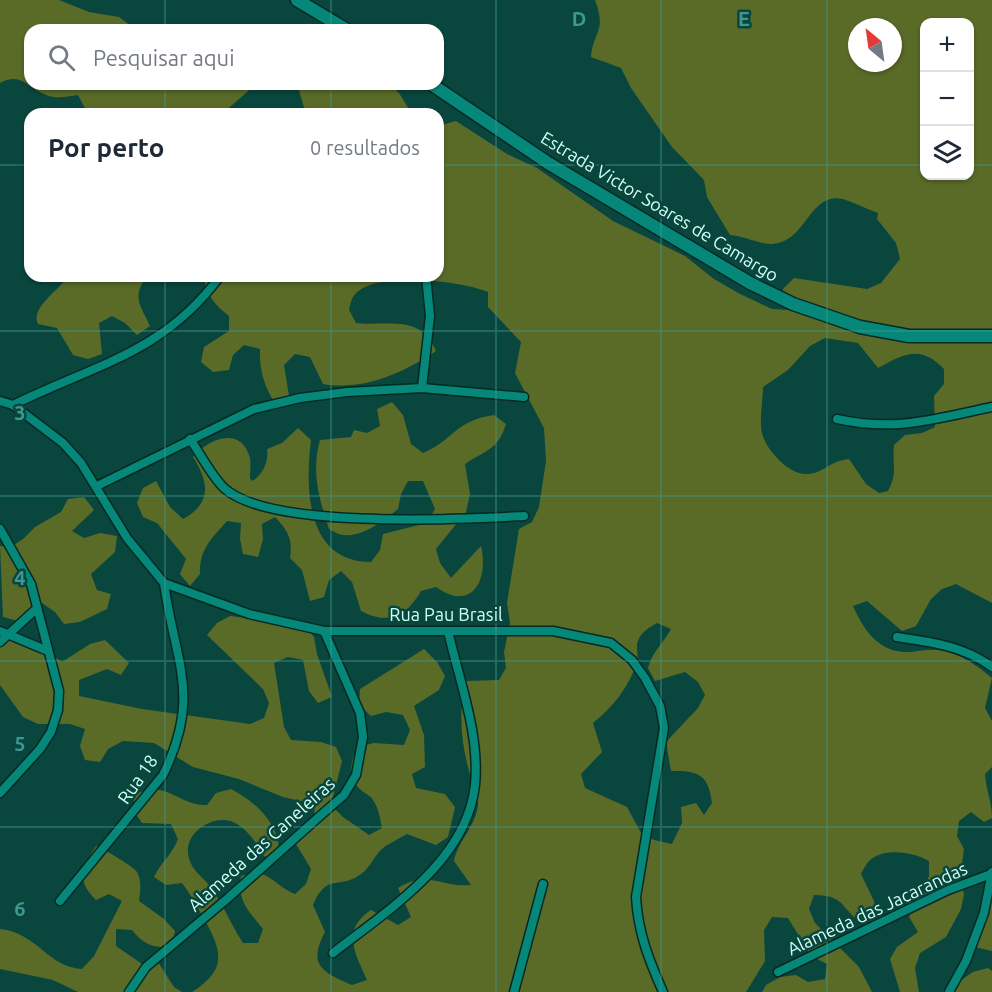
<!DOCTYPE html>
<html lang="pt">
<meta charset="utf-8">
<style>
body{margin:0;font-family:Ubuntu,sans-serif;background:#f2f2f3;color:#1f2937}
.controls{position:absolute;right:18px;top:18px;display:grid;overflow:hidden;border-radius:12px;box-shadow:0 2px 4px #0004}
.controls button{width:54px;height:54px;display:grid;place-items:center;padding:0;border:0;border-bottom:2px solid #e0e1e3;background:#fff;color:#1f2937;font:30px sans-serif}
.compass{position:absolute;left:848px;top:18px;width:54px;height:54px;border-radius:50%;background:#fff;box-shadow:0 2px 4px #0004;rotate:331deg}
.list{margin:0;padding:0;list-style:none}
h2{display:flex;justify-content:space-between;align-items:center;height:78px;margin:0;padding:0 24px;font-size:26px}
h2 small{font-size:20px;font-weight:400;color:#747a83}
.icon{flex:none;width:33px;height:33px;fill:none;stroke:currentColor;stroke-width:2;stroke-linecap:round;stroke-linejoin:round}
.map{position:relative;flex:none;width:992px;height:992px;overflow:hidden}
.search{position:absolute;background:#fff;box-shadow:0 2px 4px #0004;left:24px;top:24px;width:420px;height:66px;display:flex;align-items:center;gap:15px;box-sizing:border-box;padding:0 21px;border-radius:18px;color:#747a83;font-size:22px}
.panel{position:absolute;background:#fff;box-shadow:0 2px 4px #0004;left:24px;top:108px;width:420px;height:174px;border-radius:18px}
.map>svg:first-child{display:block}
.green{fill:#5a6b28;fill-rule:evenodd}
.lines{fill:none;stroke-linecap:round;stroke-linejoin:round}
.street-casing{stroke:#072924;stroke-width:11}
.secondary-casing{stroke:#072924;stroke-width:15}
.street{stroke:#058879;stroke-width:8}
.secondary{stroke:#058879;stroke-width:12}
.grid{fill:none;stroke:#3f9890;stroke-width:1.5;stroke-opacity:0.55}
.labels{text-anchor:middle;dominant-baseline:central;stroke-width:5;stroke-linejoin:round;paint-order:stroke}
.street-label{font-size:18px;fill:#d0fff5;stroke:#09463e}
.grid-label{font-size:20px;text-anchor:middle;font-weight:bold;fill:#3f9890;stroke:#09463e;stroke-width:5;stroke-linejoin:round;paint-order:stroke}
</style>
<div class="map">
<svg width="992" height="992" viewBox="0 0 992 992">
<rect width="100%" height="100%" fill="#09463e"/>
<g class="green">
<path d="M0 0H59L89 12 119 17 136 30H30V84H256L222 114H88L78 95C69 96 58 99 49 96 29 90 22 71 0 83Z"/>
<path d="M595 0H992V603L956 584 942 589 931 599 916 626 902 631 867 601 853 606C864 631 880 654 910 652 920 651 929 649 938 650 958 652 978 666 992 678L985 708 992 721V767L985 774C986 790 992 802 992 818L984 822 971 812 959 821 957 836 964 849 960 879 964 894 961 909 946 937 920 953 915 968 919 992H900L890 959 897 947 918 932 909 917 929 876V861C914 852 883 847 869 861 866 864 863 870 861 874L874 901 876 916 864 924C840 910 847 895 814 895L809 909 815 923 859 967 872 992H762L766 985 780 977 796 975 808 982 825 979 827 964 811 956 788 918 772 917 764 930 765 961 746 992H192C224 971 224 956 207 924 199 910 192 896 182 883L166 885 154 877C161 862 172 855 178 839L171 824 142 823 134 811V795C166 778 176 805 207 805L216 793 231 789C258 803 284 828 278 860L264 856C257 844 247 828 233 822 214 814 186 831 188 853 190 871 204 877 213 890 224 907 232 926 243 943H258L263 929C248 910 237 901 241 876 270 867 271 884 295 894L306 884 311 869 296 844 302 829 315 819 314 804 283 797 239 779 193 767 154 743 123 741 108 749 100 762 85 760 80 746 85 729 70 724H38L23 717 0 685V635L34 642 62 662 90 644 105 640 129 663 121 675 107 669 79 680V696L142 709 250 724 264 718 269 703 263 689 207 635 217 623 230 616 304 625 314 637 317 654 332 697 318 703 309 691 303 660 288 657 274 663 284 727 291 740 321 742 336 747 342 761 331 805 343 817 369 835 382 828C380 818 379 809 373 800 371 796 366 794 362 791 348 779 349 763 358 747L374 743 404 745 410 730 403 715 386 712 371 716 359 705 360 689 424 649 437 662 445 676 439 690 414 706 424 735 425 767 412 774 416 788 445 794 455 807 448 837 436 845 407 834C399 839 389 843 382 849 374 856 370 868 361 874 338 891 328 871 313 905L325 932C307 966 323 972 352 985L367 980C355 953 341 930 371 910L398 925 411 917 398 888C428 869 441 888 471 885L454 861C458 841 475 827 478 806 479 794 474 785 470 774 461 745 458 711 466 681L499 680 506 668 504 652 510 623 507 603 519 529 532 522 539 507 546 461 544 428 515 373 521 342 488 307V292C462 281 370 269 353 297 351 300 350 306 349 310L356 323C388 327 420 313 436 351 403 373 364 391 323 384L310 357 295 354 284 365 289 396 277 407C265 388 259 371 260 349L244 345 233 355 229 370 213 372 201 362 204 347 229 331V316C215 305 205 294 204 276H438V126L456 121 507 154 537 168 613 221 685 256 714 279 740 294 772 309 788 310 789 307 781 302 783 289 794 278 867 289 881 283 900 259 896 243 877 219 878 213C867 209 855 203 843 199 809 191 807 242 772 244 759 244 744 236 730 235L707 197 704 180 672 147 631 88 621 68 591 57C593 31 607 32 595 0ZM924 22H970V176H924ZM857 27H893V63H857ZM825 338 858 343 878 368C904 354 920 344 944 369V384L934 396 935 427 922 433 905 435 894 445C892 466 898 472 888 491L879 493 866 484 849 459C829 461 825 473 807 474 789 475 766 450 762 433 759 422 763 398 763 387L788 370 810 346ZM657 623 671 629C663 644 653 650 648 668L655 681 685 672 698 682 705 695 698 708 666 742 671 771C698 770 709 775 712 803L704 815 696 803 681 807 682 823 672 844 654 840 641 833 627 807 585 788 581 774 602 752 593 723C613 707 629 687 637 662 638 657 637 652 637 647 637 635 648 628 657 623Z"/>
<polygon points="297,84 340,86 389,84 399,93 412,114 360,114 351,109 345,114 306,114"/>
<path d="M68 276H147C131 297 141 306 150 326L137 335 125 323 112 316 99 323 102 354 88 359 73 355 57 328 38 324C30 307 60 290 68 276Z"/>
<path d="M392 402 403 415 411 444 423 453C454 440 454 421 494 415L506 424C498 450 486 450 465 464L470 494 466 512 436 549 440 563 451 578 481 546C489 580 472 613 436 587L421 591C406 617 388 625 361 611L352 582 341 571 329 580 324 597 310 601 302 570 290 558C293 539 288 531 275 517L262 524 263 539 258 557 243 554 240 539 241 523 227 521C211 539 199 550 200 574L190 586 180 574 186 559 157 523 143 517 137 503 143 488 156 481 170 507 183 519C212 503 209 482 193 457 208 439 241 425 250 458 251 464 250 472 250 478L252 481C263 475 269 461 267 449L282 443 298 428 311 440C305 489 306 562 371 562L380 550 383 534 427 523 435 509 423 481H408L401 494 398 509C385 520 361 538 343 535 339 535 333 531 329 529 319 498 311 472 320 440L351 437 354 430 367 433 380 426 377 409Z"/>
<polygon points="84,497 94,510 72,531 84,538 100,533 117,536 115,552 91,574 97,590 111,594 107,609 80,622 64,624 55,612 42,603 18,621 3,617 0,546 11,547 23,539 35,527 61,512 68,499"/>
<path d="M96 846C104 849 133 866 137 872 142 881 140 892 139 901L164 919 175 931 171 947C153 948 144 945 132 930L116 929V946L142 964 158 962 174 987 182 992H78L53 980 0 969V929C38 933 47 967 82 969L94 956 122 901 109 894 96 900C76 880 81 868 96 846Z"/>
<polygon points="992,871 992,951 970,946"/>
<polygon points="988,968 992,971 992,992 944,992 973,972"/>
</g>
<g class="lines">
<defs>
<g id="street">
<polyline points="422,388 430,316 426,276"/>
<path d="M0 401 13 405 63 443 81 463 127 538 164 583 249 614 324 631H553L611 643 632 660 645 678 660 706 664 728 636 897C638 933 649 960 663 992"/>
<path d="M13 405C94 365 164 353 220 276"/>
<path d="M837 419C895 432 935 419 992 407"/>
<path d="M190 439C201 455 211 475 224 488 270 530 461 519 524 516"/>
<polyline points="97,486 254,409 300,398 347,392 422,388 524,397"/>
<polyline points="0,529 31,584 59,691 58,710 51,732 40,749 0,793"/>
<polyline points="0,631 48,651"/>
<path d="M897 637C931 642 964 646 992 667"/>
<polyline points="0,642 35,610"/>
<path d="M60 901 163 775C202 695 175 663 164 583"/>
<path d="M333 953C388 910 467 861 475 785 480 734 459 680 448 631"/>
<polyline points="778,972 948,890 991,874"/>
<polyline points="129,992 146,967 228,898 321,815 344,795 356,775 363,737 360,713 324,631"/>
<polyline points="514,992 543,884"/>
<polyline points="949,992 966,961 984,913 992,872"/>
</g>
<g id="secondary">
<polyline points="297,0 347,30"/>
<polyline points="431,84 548,163 750,283 793,304 860,327 909,336 992,336"/>
</g>
</defs>
<use href="#street" class="street-casing"/>
<use href="#secondary" class="secondary-casing"/>
<use href="#street" class="street"/>
<use href="#secondary" class="secondary"/>
</g>
<path class="grid" d="M165 0V30M331 0V30M496 0V992M661 0V992M827 0V992M165 84V114M331 84V114M0 165H30M438 165H924M970 165H992M165 276V992M331 276V992M0 331H992M0 496H992M0 661H992M0 827H992"/>
<g class="labels">
<g class="street-label">
<text transform="translate(660 206) rotate(31)">Estrada Victor Soares de Camargo</text>
<text x="446" y="614">Rua Pau Brasil</text>
<text transform="translate(137 779) rotate(-55)">Rua 18</text>
<text transform="translate(261 844) rotate(-42)">Alameda das Caneleiras</text>
<text transform="translate(877 908) rotate(-25)">Alameda das Jacarandas</text>
</g>
</g>
<g class="grid-label">
<text x="579" y="26">D</text>
<text x="744" y="26">E</text>
<text x="20" y="420">3</text>
<text x="20" y="585">4</text>
<text x="20" y="751">5</text>
<text x="20" y="916">6</text>
</g>
</svg>
<div class="controls">
<button>+</button>
<button>−</button>
<button><svg class="icon" aria-label="layers" viewBox="0 0 24 24"><path d="M12 4l9 5-9 5-9-5zM3 14l9 5 9-5"/></svg></button>
</div>
<svg class="compass" viewBox="-18 -18 36 36"><path d="M0-13l5 13h-10z" fill="#e53935"/><path d="M0 13l5-13h-10z" fill="#747a83"/></svg>
<div class="search"><svg class="icon" aria-label="search" viewBox="0 0 24 24"><circle cx="10" cy="10" r="6"/><path d="M15 15l6 6"/></svg>Pesquisar aqui</div>
<section class="panel">
<h2>Por perto<small>0 resultados</small></h2>
<ul class="list">
</ul>
</section>
</div>
